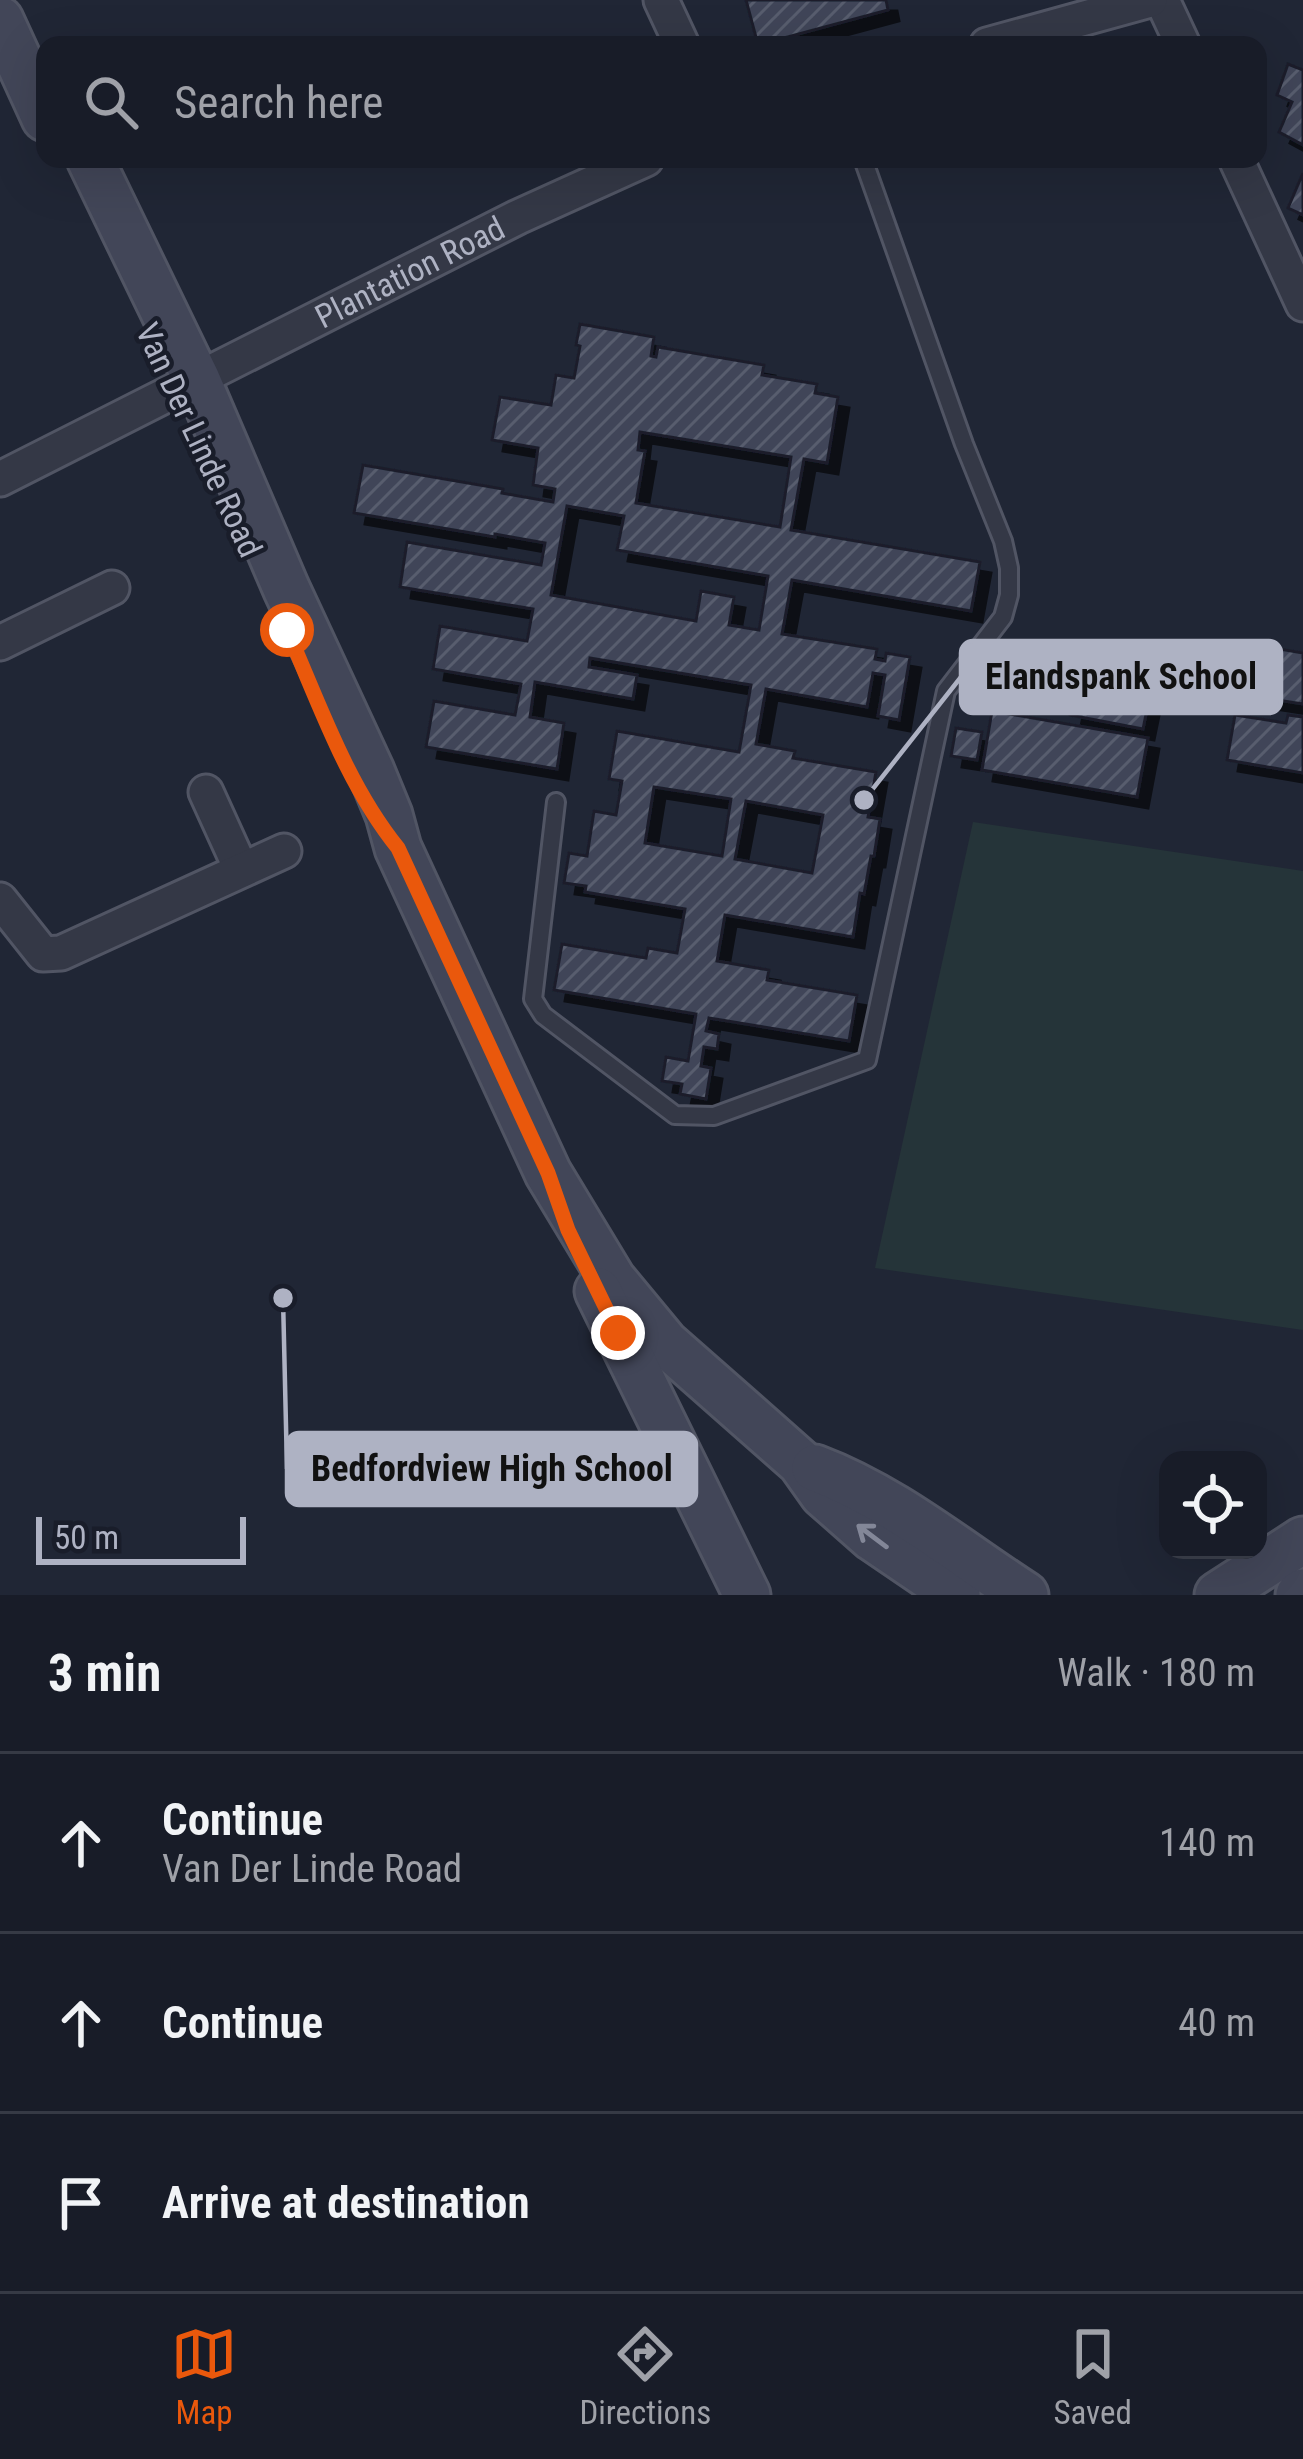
<!DOCTYPE html>
<meta charset="utf-8">
<style>
body{margin:0;font-family:"Roboto Condensed",sans-serif;background:#212530;color:#f1f3f6}
.controls{position:absolute;right:36px;bottom:36px;display:grid;overflow:hidden;border-radius:24px;box-shadow:0 12px 48px #0002}
.controls button{width:108px;height:108px;display:grid;place-items:center;padding:0;border:0;border-bottom:3px solid #363a45;background:#181c28;color:#f1f3f6;font:60px sans-serif}
.scale{position:absolute;left:36px;bottom:30px;width:210px;box-sizing:border-box;padding-left:12px;border:6px solid #aeb2c3;border-top:0;font-size:33px;line-height:42px;white-space:nowrap;color:#aeb2c3;-webkit-text-stroke:9px #191d2a;paint-order:stroke}
.stop{position:absolute;width:36px;height:36px;margin:-27px;border:9px solid #ea580c;border-radius:50%;background:#fff}
.stop.end{background:#ea580c;border-color:#fff;box-shadow:0 3px 12px #0008}
.list{margin:0;padding:0;list-style:none}
h2{display:flex;justify-content:space-between;align-items:center;height:156px;margin:0;padding:0 48px;font-size:51px}
h2 small{font-size:39px;font-weight:400;color:#9fa1a8}
.list li{display:grid;grid-template-columns:78px 1fr auto;gap:36px;align-items:center;box-sizing:border-box;height:180px;padding:0 48px;border-top:3px solid #363a45}
.list b{display:block;font-size:45px;white-space:nowrap}
.list p{margin:0;font-size:39px;white-space:nowrap;color:#9fa1a8}
.list em{font-size:39px;font-style:normal;color:#9fa1a8}
.icon{flex:none;width:66px;height:66px;fill:none;stroke:currentColor;stroke-width:2;stroke-linecap:round;stroke-linejoin:round}
.map{position:relative;flex:none;width:1303px;height:1595px;overflow:hidden}
.search{position:absolute;background:#181c28;box-shadow:0 12px 48px #0002;left:36px;right:36px;top:36px;height:132px;display:flex;align-items:center;gap:30px;box-sizing:border-box;padding:0 42px;border-radius:24px;color:#9fa1a8;font-size:45px}
.sheet{height:696px;background:#181c28}
nav{display:flex;justify-content:space-around;align-items:center;box-sizing:border-box;height:168px;border-top:3px solid #363a45;background:#181c28;font-size:33px;color:#9fa1a8}
nav a{display:grid;justify-items:center;gap:6px}
nav .on{color:#ea580c}
.map>svg:first-child{display:block}
.green{fill:#253439}
.building{fill:url(#building-hatch);stroke:#1b1f2c;stroke-width:3;fill-rule:evenodd;filter:url(#shadow)}
.lines{fill:none;stroke-linecap:round;stroke-linejoin:round}
.service-casing{stroke:#515564;stroke-width:22}
.minor-casing{stroke:#515564;stroke-width:39}
.secondary-casing{stroke:#515564;stroke-width:51}
.service{stroke:#343846;stroke-width:16}
.minor{stroke:#343846;stroke-width:33}
.secondary{stroke:#424658;stroke-width:45}
.oneway{stroke:#838798}
.route{stroke:#ea580c;stroke-width:15}
.labels{text-anchor:middle;dominant-baseline:central;stroke-width:9;stroke-linejoin:round;paint-order:stroke}
.street-label{font-size:33px;fill:#aeb2c3;stroke:#191d2a}
.leader{fill:none;stroke:#aeb2c3;stroke-width:4.5}
.callout-dot{fill:#aeb2c3;stroke:#191d2a;stroke-width:4.5}
.callout{fill:#aeb2c3;stroke:#aeb2c3;stroke-width:4.5}
.callout-label{font-size:36px;text-anchor:middle;font-weight:bold;fill:#111}
</style>
<div class="map">
<svg width="1303" height="1595" viewBox="0 0 1303 1595">
<defs>
<pattern id="building-hatch" width="6" height="6" patternUnits="userSpaceOnUse" patternTransform="scale(3)"><rect width="6" height="6" fill="#3f4558"/><path d="M-1 1l2-2M0 6l6-6M5 7l2-2" fill="none" stroke="#585d6e"/></pattern>
<filter id="shadow"><feDropShadow dx="11" dy="11" stdDeviation="0" flood-color="#0009"/></filter>
</defs>
<rect width="100%" height="100%" fill="#202635"/>
<polygon class="green" points="973,822 1303,871 1303,1330 875,1268"/>
<g class="building">
<polygon points="746,0 886,0 888,10 758,45"/>
<polygon points="1288,64 1303,70 1303,145 1279,132 1292,102 1277,95"/>
<polygon points="1303,173 1303,215 1288,208"/>
<path d="M580 324 654 337 651 356 656 357 658 347 764 365 762 375 817 384 815 393 838 397 827 463 804 459 791 530 980 562 971 611 792 580 782 634 877 649 875 659 885 661 886 653 910 657 899 720 878 716 885 675 873 673 867 707 766 689 756 744 795 751 793 758 876 772 868 817 880 819 874 856H871L864 894 860 893 853 937 725 915 717 961 769 970 767 980 857 995 849 1041 709 1018 706 1031 719 1034 717 1049 704 1047 701 1066 711 1068 706 1099 680 1094 682 1084 662 1081 666 1057 688 1061 696 1014 554 990 562 944 646 958 648 948 677 953 685 909 585 892 586 886 564 883 569 853 587 856 594 811 616 815 622 781 609 779 617 731 739 752 751 685 590 658 589 667 637 675 633 699 535 682 530 717 564 723 557 769 426 747 434 701 515 715 521 684 433 669 440 626 527 641 533 609 400 587 407 542 541 565 545 543 495 534V537L354 513 363 465 503 489 502 493 553 502 555 489 533 485 538 448 492 440 500 397 551 405 556 375 574 378 580 346 576 345ZM640 432 791 457 780 527 636 503 645 451 638 450ZM567 506 624 516 617 550 768 576 759 630 729 625 734 597 701 591 696 621 551 595ZM654 787 731 799 722 856 645 843ZM746 801 823 815 812 873 735 859Z"/>
<polygon points="1234,641 1303,653 1303,704 1226,692"/>
<polygon points="1077,682 1150,695 1143,729 1070,715"/>
<polygon points="992,711 1148,738 1137,797 982,770"/>
<polygon points="1235,715 1286,723 1288,715 1303,717 1303,773 1227,760"/>
<polygon points="956,728 982,732 977,760 951,756"/>
</g>
<g class="lines">
<defs>
<polyline id="service" points="556,802 533,999 543,1015 675,1115 714,1116 867,1060 946,691 1003,617 1009,595 1009,568 1003,541 964,444 863,159"/>
<g id="minor">
<polyline points="661,0 682,45"/>
<polyline points="1162,0 1183,45"/>
<polyline points="987,45 1150,0"/>
<polyline points="1236,159 1303,304"/>
<path id="s1" d="M0 479 518 217 646 159"/>
<polyline points="0,643 112,588"/>
<polyline points="206,792 241,869"/>
<polyline points="0,900 43,954 61,953 284,851"/>
</g>
<g id="secondary">
<polyline points="0,20 45,118"/>
<polyline points="90,159 197,380 286,588 371,771 389,815 398,848 548,1173 612,1279 665,1343 801,1463 823,1494 873,1538 957,1595"/>
<polyline points="598,1291 747,1595"/>
<path d="M815 1468C892 1497 957 1551 1025 1595"/>
<polyline points="1218,1595 1303,1540"/>
<polyline points="1299,1595 1303,1592"/>
</g>
</defs>
<use href="#service" class="service-casing"/>
<use href="#minor" class="minor-casing"/>
<use href="#secondary" class="secondary-casing"/>
<use href="#service" class="service"/>
<use href="#minor" class="minor"/>
<use href="#secondary" class="secondary"/>
</g>
<defs><path id="oneway-shaft" d="M-6 0H5M1.5-3L5.5 0L1.5 3" fill="none" stroke-width="1.6" stroke-linecap="round" stroke-linejoin="round" transform="scale(3)"/></defs>
<use class="oneway" href="#oneway-shaft" transform="translate(872 1536) rotate(-143)"/>
<g class="lines">
<path class="route" d="M287 630C319 703 347 785 398 848L548 1173 568 1230 618 1333"/>
</g>
<g class="labels">
<g class="street-label">
<text stroke="none"><textPath href="#s1" startOffset="459">Plantation Road</textPath></text>
<text transform="translate(199 440) rotate(65)">Van Der Linde Road</text>
</g>
</g>
<path class="leader" d="M864 800L961 677M283 1298L287 1469"/>
<g class="callout-dot">
<circle cx="864" cy="800" r="12"/>
<circle cx="283" cy="1298" r="12"/>
</g>
<g class="callout">
<rect x="961" y="641" width="320" height="72" rx="12"/>
<rect x="287" y="1433" width="409" height="72" rx="12"/>
</g>
<g class="callout-label">
<text x="1121" y="689">Elandspank School</text>
<text x="492" y="1481">Bedfordview High School</text>
</g>
</svg>
<div class="controls">
<button><svg class="icon" aria-label="locate" viewBox="0 0 24 24"><circle cx="12" cy="12" r="6"/><path d="M12 2v4M12 18v4M2 12h4M18 12h4"/></svg></button>
</div>
<div class="scale">50 m</div>
<div class="stop" style="left:287px;top:630px"></div>
<div class="stop end" style="left:618px;top:1333px"></div>
<div class="search"><svg class="icon" aria-label="search" viewBox="0 0 24 24"><circle cx="10" cy="10" r="6"/><path d="M15 15l6 6"/></svg>Search here</div>
</div>
<section class="sheet">
<h2>3 min<small>Walk · 180 m</small></h2>
<ul class="list">
<li><svg class="icon" aria-label="ahead" viewBox="0 0 24 24"><path d="M12 20V5M6 11l6-6 6 6"/></svg><div><b>Continue</b><p>Van Der Linde Road</p></div><em>140 m</em></li>
<li><svg class="icon" aria-label="ahead" viewBox="0 0 24 24"><path d="M12 20V5M6 11l6-6 6 6"/></svg><div><b>Continue</b></div><em>40 m</em></li>
<li><svg class="icon" aria-label="arrive" viewBox="0 0 24 24"><path d="M6 21V4h12l-3 4 3 4H6"/></svg><div><b>Arrive at destination</b></div></li>
</ul>
</section>
<nav>
<a class="on"><svg class="icon" aria-label="map" viewBox="0 0 24 24"><path d="M3 6l6-2 6 2 6-2v14l-6 2-6-2-6 2zM9 4v14M15 6v14"/></svg>Map</a>
<a><svg class="icon" aria-label="directions" viewBox="0 0 24 24"><path d="M12 3l9 9-9 9-9-9zM9 14v-3h6M13 9l2 2-2 2"/></svg>Directions</a>
<a><svg class="icon" aria-label="saved" viewBox="0 0 24 24"><path d="M7 4h10v16l-5-4-5 4z"/></svg>Saved</a>
</nav>
